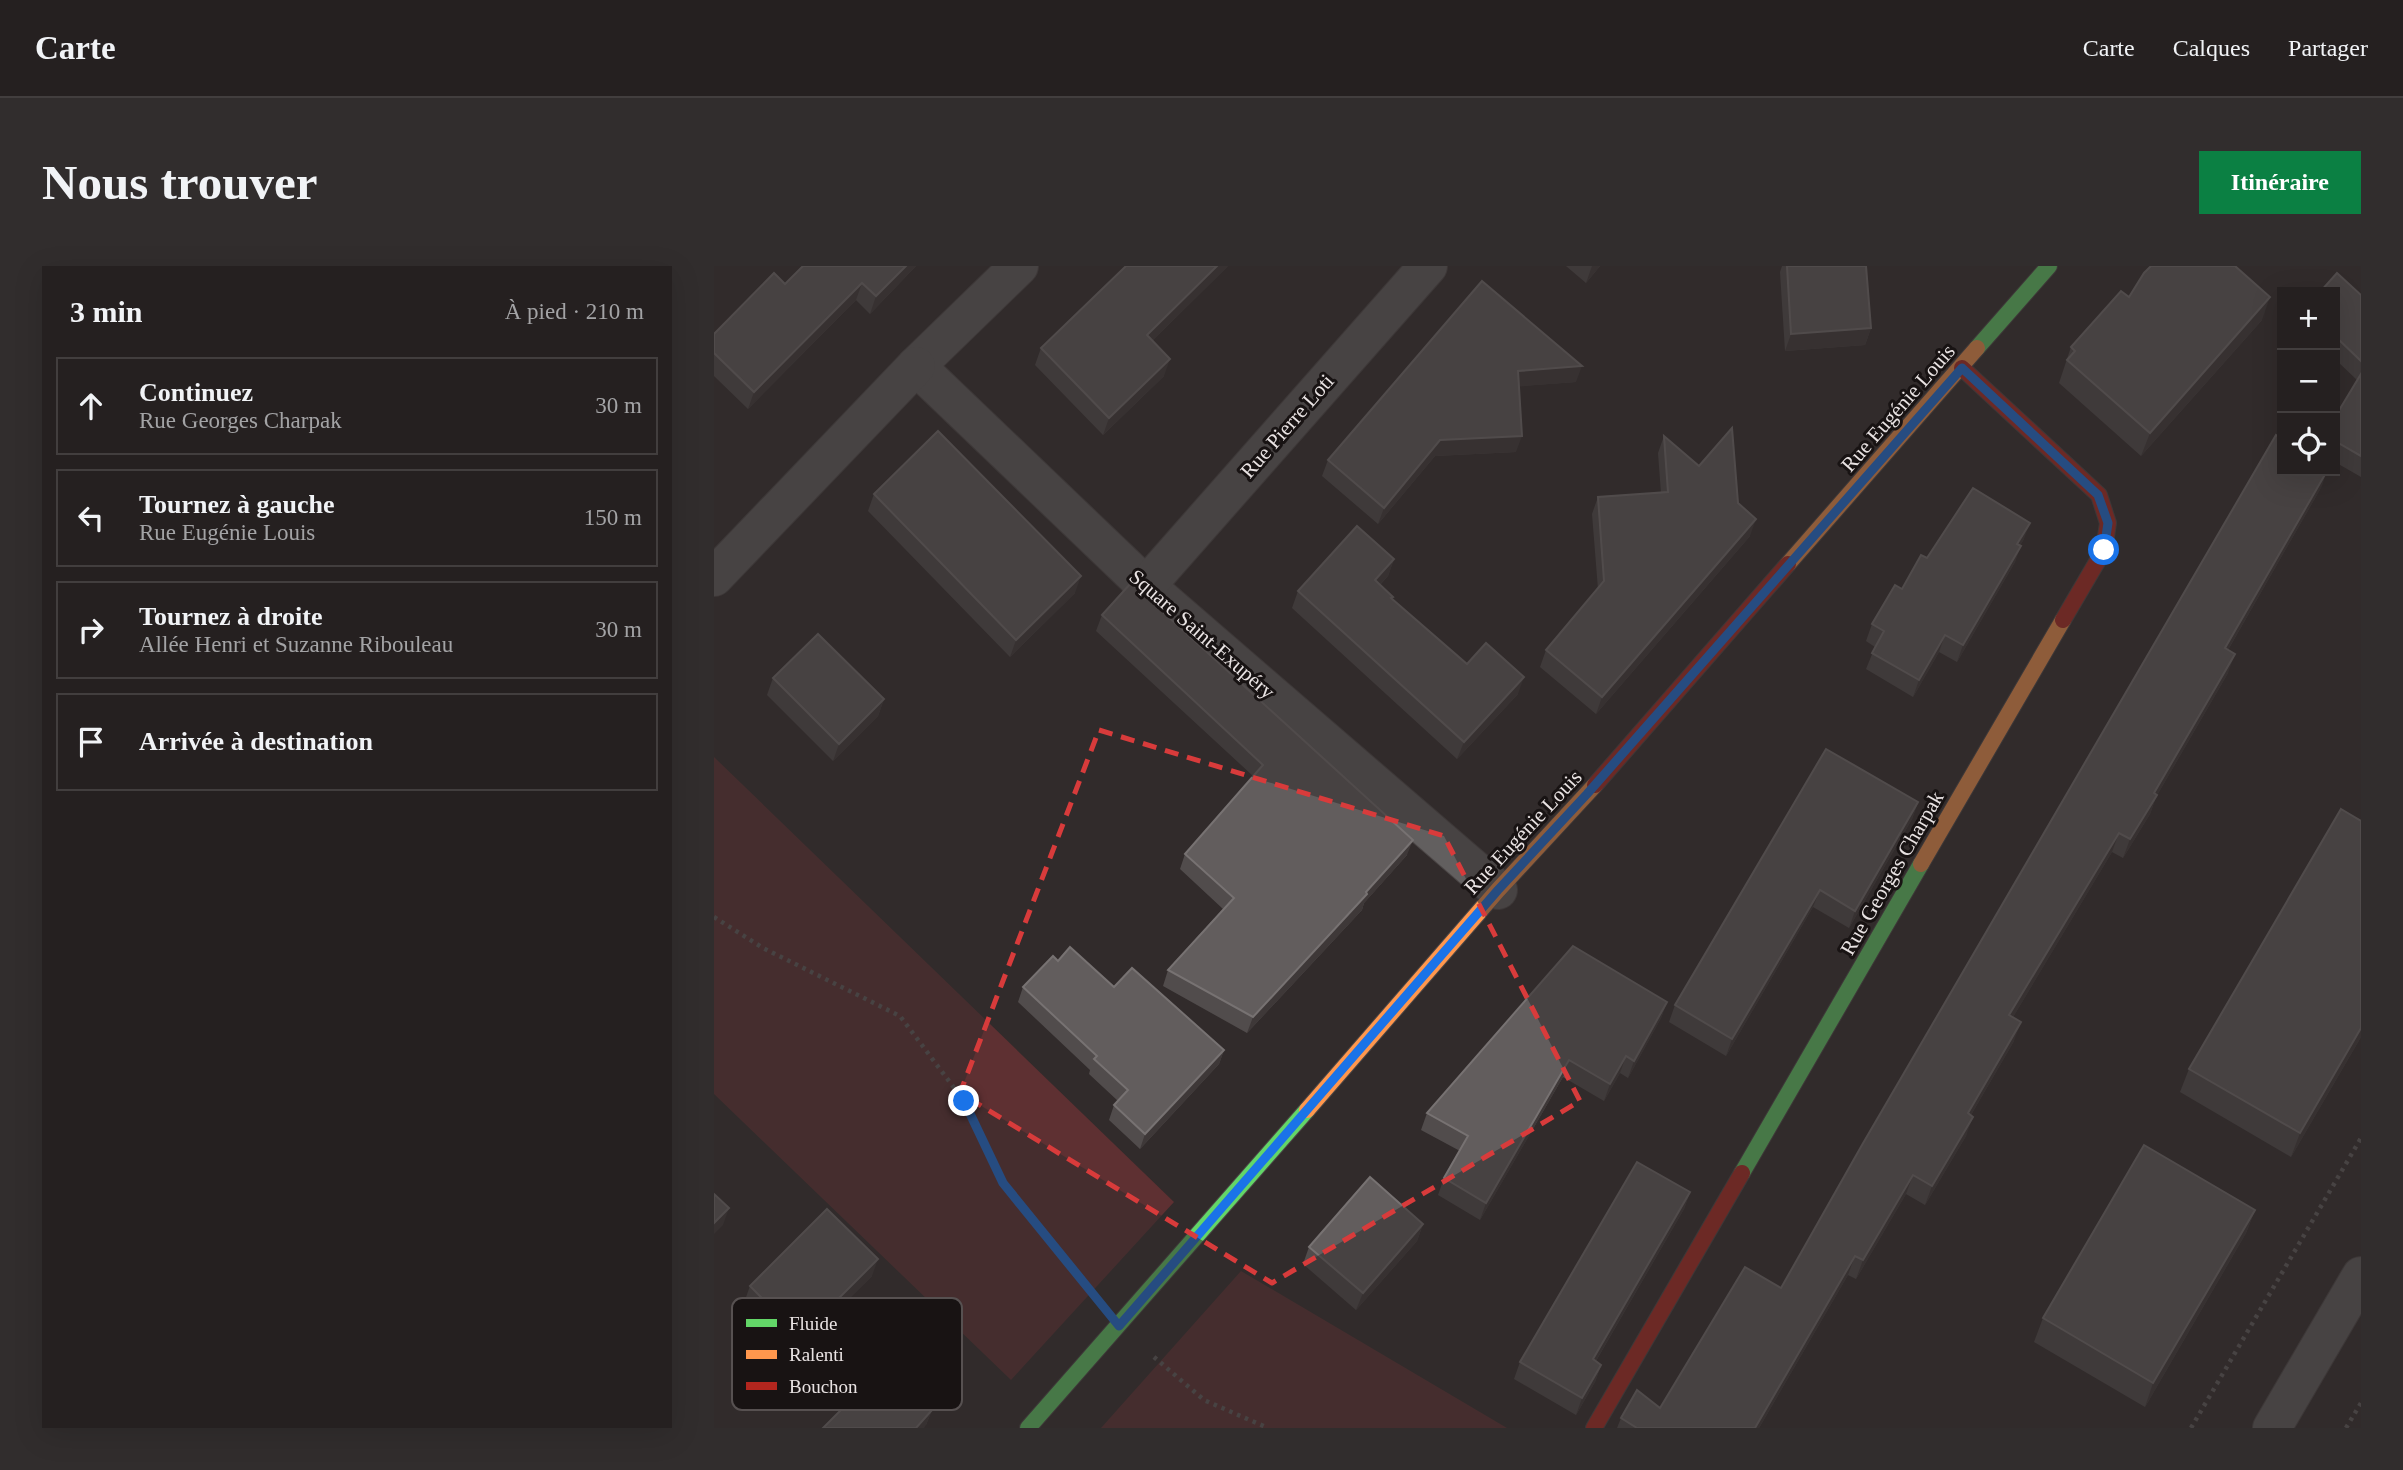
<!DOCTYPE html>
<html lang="fr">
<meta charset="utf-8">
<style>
body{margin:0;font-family:"Times New Roman",serif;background:#312d2d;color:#f1f3f6}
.controls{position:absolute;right:21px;top:21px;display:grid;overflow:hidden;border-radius:0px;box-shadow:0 7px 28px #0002}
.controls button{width:63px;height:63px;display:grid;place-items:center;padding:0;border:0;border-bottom:2px solid #423e3e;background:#252020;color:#f1f3f6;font:35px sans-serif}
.stop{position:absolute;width:21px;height:21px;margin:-16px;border:5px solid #1a73e8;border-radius:50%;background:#fff}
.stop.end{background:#1a73e8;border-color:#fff;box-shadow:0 2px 7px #0008}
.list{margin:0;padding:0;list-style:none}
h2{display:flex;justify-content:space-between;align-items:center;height:91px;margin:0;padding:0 28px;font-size:30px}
h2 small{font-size:23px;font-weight:400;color:#a3a3a5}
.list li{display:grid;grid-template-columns:46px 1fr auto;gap:21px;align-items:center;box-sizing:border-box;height:98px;margin:0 14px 14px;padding:0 14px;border:2px solid #423e3e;border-radius:0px}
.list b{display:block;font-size:26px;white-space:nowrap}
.list p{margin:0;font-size:23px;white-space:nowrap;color:#a3a3a5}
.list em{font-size:23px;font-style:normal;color:#a3a3a5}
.icon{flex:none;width:38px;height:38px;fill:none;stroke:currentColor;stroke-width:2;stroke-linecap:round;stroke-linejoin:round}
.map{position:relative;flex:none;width:1647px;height:1162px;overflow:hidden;border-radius:0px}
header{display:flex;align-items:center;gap:42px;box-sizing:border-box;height:98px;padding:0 35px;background:#252020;border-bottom:2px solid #423e3e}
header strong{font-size:33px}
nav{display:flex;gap:38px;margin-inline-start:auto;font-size:24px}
.intro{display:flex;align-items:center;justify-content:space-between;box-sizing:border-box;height:168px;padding:0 42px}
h1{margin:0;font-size:49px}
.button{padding:18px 32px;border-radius:0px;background:#0b8043;color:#fff;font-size:24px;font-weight:700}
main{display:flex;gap:42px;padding:0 42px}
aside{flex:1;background:#252020;border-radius:0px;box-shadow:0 7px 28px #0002}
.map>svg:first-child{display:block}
.green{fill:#5e3032}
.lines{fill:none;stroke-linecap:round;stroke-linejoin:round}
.street-casing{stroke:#4b4646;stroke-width:40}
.fast-casing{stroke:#4b4646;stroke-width:18}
.slow-casing{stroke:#4b4646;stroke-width:18}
.jam-casing{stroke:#4b4646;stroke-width:18}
.path{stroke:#635f5f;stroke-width:4.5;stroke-dasharray:3.5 5;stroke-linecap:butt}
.street{stroke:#625f5f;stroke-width:38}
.fast{stroke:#63d668;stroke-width:16}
.slow{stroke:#ff974d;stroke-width:16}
.jam{stroke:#b3261e;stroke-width:16}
.wall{fill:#514c4c}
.shaded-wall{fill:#3e3838}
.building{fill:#625d5d;stroke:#777272;stroke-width:2}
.route{stroke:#1a73e8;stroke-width:9}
.marked{fill:none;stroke:#d83b3b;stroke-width:5;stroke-dasharray:14 9;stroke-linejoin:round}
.labels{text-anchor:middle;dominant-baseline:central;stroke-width:6;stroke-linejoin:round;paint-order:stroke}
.street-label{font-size:21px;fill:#e9e3e3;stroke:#181313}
.key{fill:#181313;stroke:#575151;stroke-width:2}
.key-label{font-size:19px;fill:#e9e3e3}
</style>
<header>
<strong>Carte</strong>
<nav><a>Carte</a><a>Calques</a><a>Partager</a></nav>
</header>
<div class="intro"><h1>Nous trouver</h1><a class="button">Itinéraire</a></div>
<main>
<aside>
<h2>3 min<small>À pied · 210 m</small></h2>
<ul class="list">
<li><svg class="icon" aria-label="ahead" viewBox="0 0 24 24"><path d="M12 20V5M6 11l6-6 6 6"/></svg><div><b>Continuez</b><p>Rue Georges Charpak</p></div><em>30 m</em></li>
<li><svg class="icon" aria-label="left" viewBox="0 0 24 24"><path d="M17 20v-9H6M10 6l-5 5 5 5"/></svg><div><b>Tournez à gauche</b><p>Rue Eugénie Louis</p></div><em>150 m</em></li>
<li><svg class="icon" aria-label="right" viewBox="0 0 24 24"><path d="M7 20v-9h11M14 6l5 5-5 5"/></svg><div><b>Tournez à droite</b><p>Allée Henri et Suzanne Ribouleau</p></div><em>30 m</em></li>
<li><svg class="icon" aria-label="arrive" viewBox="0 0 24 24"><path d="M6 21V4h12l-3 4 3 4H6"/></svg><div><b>Arrivée à destination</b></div></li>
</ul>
</aside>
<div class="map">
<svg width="1647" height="1162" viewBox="0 0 1647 1162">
<rect width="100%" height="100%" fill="#312b2b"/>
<g class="green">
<polygon points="0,491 460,936 297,1114 0,828"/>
<polygon points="527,1005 793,1162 387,1162"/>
</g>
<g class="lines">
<defs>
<g id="street">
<polyline points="305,0 202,100 432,320 784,624"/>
<polyline points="0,311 202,100"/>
<polyline points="432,320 714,0"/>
<polyline points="1558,1162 1647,1010"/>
</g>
<g id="fast">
<polyline points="1263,82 1335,0"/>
<polyline points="1028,907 1207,598"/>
<polyline points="314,1162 593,844"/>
</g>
<g id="slow">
<polyline points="1074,298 1263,82"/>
<polyline points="1207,598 1349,354"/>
<polyline points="593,844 784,624 881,519"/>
</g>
<g id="jam">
<polyline points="1248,102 1385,229 1394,257 1390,284 1349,354"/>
<polyline points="881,519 1074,298"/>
<polyline points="880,1162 1028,907"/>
</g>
</defs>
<use href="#street" class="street-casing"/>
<use href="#fast" class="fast-casing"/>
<use href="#slow" class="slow-casing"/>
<use href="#jam" class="jam-casing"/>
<g class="path">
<polyline points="0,651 49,682 186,750 250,835 289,917 374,1021"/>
<polyline points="440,1091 490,1134 554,1162"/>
<polyline points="1477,1162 1647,872"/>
<polyline points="1632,1162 1647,1137"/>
</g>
<use href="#street" class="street"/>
<use href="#fast" class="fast"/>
<use href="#slow" class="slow"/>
<use href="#jam" class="jam"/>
</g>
<g class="wall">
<polygon points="202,0 156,48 142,34 34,143 0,110 0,68 71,18"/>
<polygon points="514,0 438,75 450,110 389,169 321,99 327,82"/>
<polygon points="852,0 886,0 872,17"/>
<polygon points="1068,0 1152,0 1157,62 1151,79 1071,85 1066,6"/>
<polygon points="768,15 862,116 805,120 802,186 721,190 664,258 608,210 614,194"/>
<polygon points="1621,26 1647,29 1647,211 1621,196 1621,151 1643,114 1621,93"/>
<polygon points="1415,31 1548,54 1427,190 1345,117 1357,81"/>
<polygon points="950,170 1024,237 1036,270 882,448 826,401 832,384 884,323 878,248 884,231 947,227 944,187"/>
<polygon points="1608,220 1514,384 1514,407 1442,531 1436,548 1409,592 1398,586 1299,751 1300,775 1257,849 1252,870 1211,939 1192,928 1142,1013 1134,1009 1045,1162 903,1162 907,1152 946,1142 1067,1022"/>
<polygon points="160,228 361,327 296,391 154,245"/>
<polygon points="1310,273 1306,279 1301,296 1243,396 1225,386 1199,431 1152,403 1161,381 1152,375 1158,358 1213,292"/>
<polygon points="680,293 674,310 666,319 679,331 678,333 753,398 804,428 743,493 578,342 584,325"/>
<polygon points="388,349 693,589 650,637 648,644 533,767 449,720 454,704 509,643 466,603 471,588 539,510 382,365"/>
<polygon points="59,412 170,433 164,450 119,495 53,429"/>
<polygon points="1204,536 1198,553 1135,662 1099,641 1012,790 955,756 961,739"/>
<polygon points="344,695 400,721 510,784 505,798 426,883 395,854 400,839 404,835 375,808 376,804 304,736 309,721"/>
<polygon points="953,736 947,752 914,812 906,807 890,835 849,811 766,954 724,929 730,912 746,885 707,864 713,847"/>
<polygon points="1647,771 1577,891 1466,826 1475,803"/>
<polygon points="976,926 970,943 882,1095 887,1099 881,1116 862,1149 800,1113 806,1096"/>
<polygon points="1541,944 1532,967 1431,1141 1320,1076 1329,1052"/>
<polygon points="709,958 703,975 642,1044 589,998 595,981"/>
<polygon points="158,1010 80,1087 30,1037 36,1020"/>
<polygon points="120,1107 218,1144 212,1159 131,1140 114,1122"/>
</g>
<g class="shaded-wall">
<polygon points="192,0 202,0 156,48 162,30"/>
<polygon points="503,0 514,0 427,86 433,69"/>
<polygon points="878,0 886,0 872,17"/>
<polygon points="148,17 142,34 34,143 40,126"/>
<polygon points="1556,31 1548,54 1427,190 1436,167"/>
<polygon points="1157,62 1151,79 1071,85 1077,68"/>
<polygon points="456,93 450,110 389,169 395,152"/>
<polygon points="868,100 862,116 798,121 804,105"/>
<polygon points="808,170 802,186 721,190 664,258 670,242 726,174"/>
<polygon points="1613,205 1608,220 1504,401 1511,382"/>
<polygon points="1042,253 1036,270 882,448 888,431"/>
<polygon points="1316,257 1310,273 1297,295 1303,278"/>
<polygon points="1307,280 1301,296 1243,396 1249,379"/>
<polygon points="680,293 674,310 654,331 661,314"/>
<polygon points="367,310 361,327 296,391 302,374"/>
<polygon points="1231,369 1225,386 1199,431 1205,414"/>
<polygon points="1521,388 1514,407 1442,531 1436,548 1409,592 1416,573 1440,527"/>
<polygon points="810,411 804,428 743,493 750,476"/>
<polygon points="170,433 164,450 119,495 125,478"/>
<polygon points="1204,536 1198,553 1135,662 1141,645"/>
<polygon points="1405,567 1398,586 1289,768 1295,749"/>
<polygon points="699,574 693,589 650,637 648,644 533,767 539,751"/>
<polygon points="1106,624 1099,641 1012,790 1018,773"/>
<polygon points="953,736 947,752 914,812 920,795"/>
<polygon points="1307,756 1300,775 1247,866 1254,847"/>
<polygon points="1647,762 1647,771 1577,891 1586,867"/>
<polygon points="510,784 505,798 426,883 431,868"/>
<polygon points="912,790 906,807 890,835 896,818"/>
<polygon points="855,794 849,811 766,954 772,937"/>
<polygon points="1259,851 1252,870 1211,939 1218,920"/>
<polygon points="1199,909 1192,928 1142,1013 1149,994"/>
<polygon points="976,926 970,943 873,1110 879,1093"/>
<polygon points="15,942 9,959 0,968 0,957"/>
<polygon points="1541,944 1532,967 1431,1141 1439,1117"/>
<polygon points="709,958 703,975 642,1044 649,1027"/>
<polygon points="1141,990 1134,1009 1045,1162 1041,1162"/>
<polygon points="164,993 158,1010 80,1087 86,1071"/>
<polygon points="887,1099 881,1116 862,1149 868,1132"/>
<polygon points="218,1144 212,1159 210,1162 202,1162"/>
</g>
<g class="building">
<polygon points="89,0 192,0 162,30 148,17 40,126 0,87 0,68 60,7 71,18"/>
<polygon points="412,0 503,0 433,69 456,93 395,152 327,82"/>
<polygon points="1073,0 1152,0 1157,62 1077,68"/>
<polygon points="1437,0 1521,0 1556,31 1436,167 1353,94 1361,85 1357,81 1407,25 1415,31 1430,7"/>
<polygon points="1623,7 1647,29 1647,95 1621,70 1621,26 1606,26"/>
<polygon points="768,15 868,100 804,105 808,170 726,174 670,242 614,194"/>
<polygon points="1647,108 1647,190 1621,175 1621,151"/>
<polygon points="1018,162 1024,237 1042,253 888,431 832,384 890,315 884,231 954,226 950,170 985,200"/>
<polygon points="224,165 367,310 302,374 160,228"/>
<polygon points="1562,169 1568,173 1568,205 1613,205 1511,382 1521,388 1440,527 1443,529 1416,573 1405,567 1295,749 1307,756 1254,847 1259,851 1218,920 1199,909 1149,994 1141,990 1041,1162 923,1162 907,1152 923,1124 946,1142 1031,1001 1067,1022 1148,879"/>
<polygon points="1259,222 1316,257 1303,278 1307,280 1249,379 1231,369 1205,414 1158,387 1170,365 1158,358 1181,319 1188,323 1207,289 1213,292"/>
<polygon points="643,260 680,293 661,314 679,331 677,332 753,398 772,377 810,411 750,476 584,325"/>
<polygon points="417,317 699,574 652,626 653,628 539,751 454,704 520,632 471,588 549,499 388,349"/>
<polygon points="104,368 170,433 125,478 59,412"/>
<polygon points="1112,483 1204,536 1141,645 1106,624 1018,773 961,739"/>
<polygon points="1627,543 1647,555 1647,762 1586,867 1475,803"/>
<polygon points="859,680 953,736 920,795 912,790 896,818 855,794 772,937 730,912 754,870 713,847"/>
<polygon points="356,681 400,721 418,702 510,784 431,868 400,839 414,824 380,793 383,790 309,721 339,690 344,695"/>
<polygon points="1430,879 1541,944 1439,1117 1329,1052"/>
<polygon points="923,896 976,926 879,1093 887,1099 868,1132 806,1096"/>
<polygon points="656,911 709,958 649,1027 595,981"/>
<polygon points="0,928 15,942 0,957"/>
<polygon points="113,943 164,993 86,1071 36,1020"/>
<polygon points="120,1107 180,1107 218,1144 202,1162 109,1162 142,1129"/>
</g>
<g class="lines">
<polyline class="route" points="250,835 289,917 405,1060 784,624 873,528 1248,102 1384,229 1394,257 1390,284"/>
</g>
<path d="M0 0H1647V1162H0ZM385 464 730 570 866 835 558 1017 246 827Z" fill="#312b2b" fill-opacity=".55" fill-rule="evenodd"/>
<path class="marked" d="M385 464 730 570 866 835 558 1017 246 827Z"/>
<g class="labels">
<g class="street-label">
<text transform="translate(1184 142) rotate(-49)">Rue Eugénie Louis</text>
<text transform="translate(573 160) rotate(-49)">Rue Pierre Loti</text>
<text transform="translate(488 368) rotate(41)">Square Saint-Exupéry</text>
<text transform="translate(809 566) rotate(-47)">Rue Eugénie Louis</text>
<text transform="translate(1178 607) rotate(-60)">Rue Georges Charpak</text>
</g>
</g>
<rect x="18" y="1032" width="230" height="112" rx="10" class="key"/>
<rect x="32" y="1053" width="31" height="8" fill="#63d668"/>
<rect x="32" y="1084" width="31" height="9" fill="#ff974d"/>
<rect x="32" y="1116" width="31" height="8" fill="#b3261e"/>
<g class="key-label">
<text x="75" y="1064">Fluide</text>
<text x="75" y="1095">Ralenti</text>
<text x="75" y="1127">Bouchon</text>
</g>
</svg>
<div class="controls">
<button>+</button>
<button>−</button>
<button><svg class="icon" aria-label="locate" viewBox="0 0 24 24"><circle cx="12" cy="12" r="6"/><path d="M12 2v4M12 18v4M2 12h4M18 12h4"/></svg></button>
</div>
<div class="stop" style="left:1390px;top:284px"></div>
<div class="stop end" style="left:250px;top:835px"></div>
</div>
</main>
